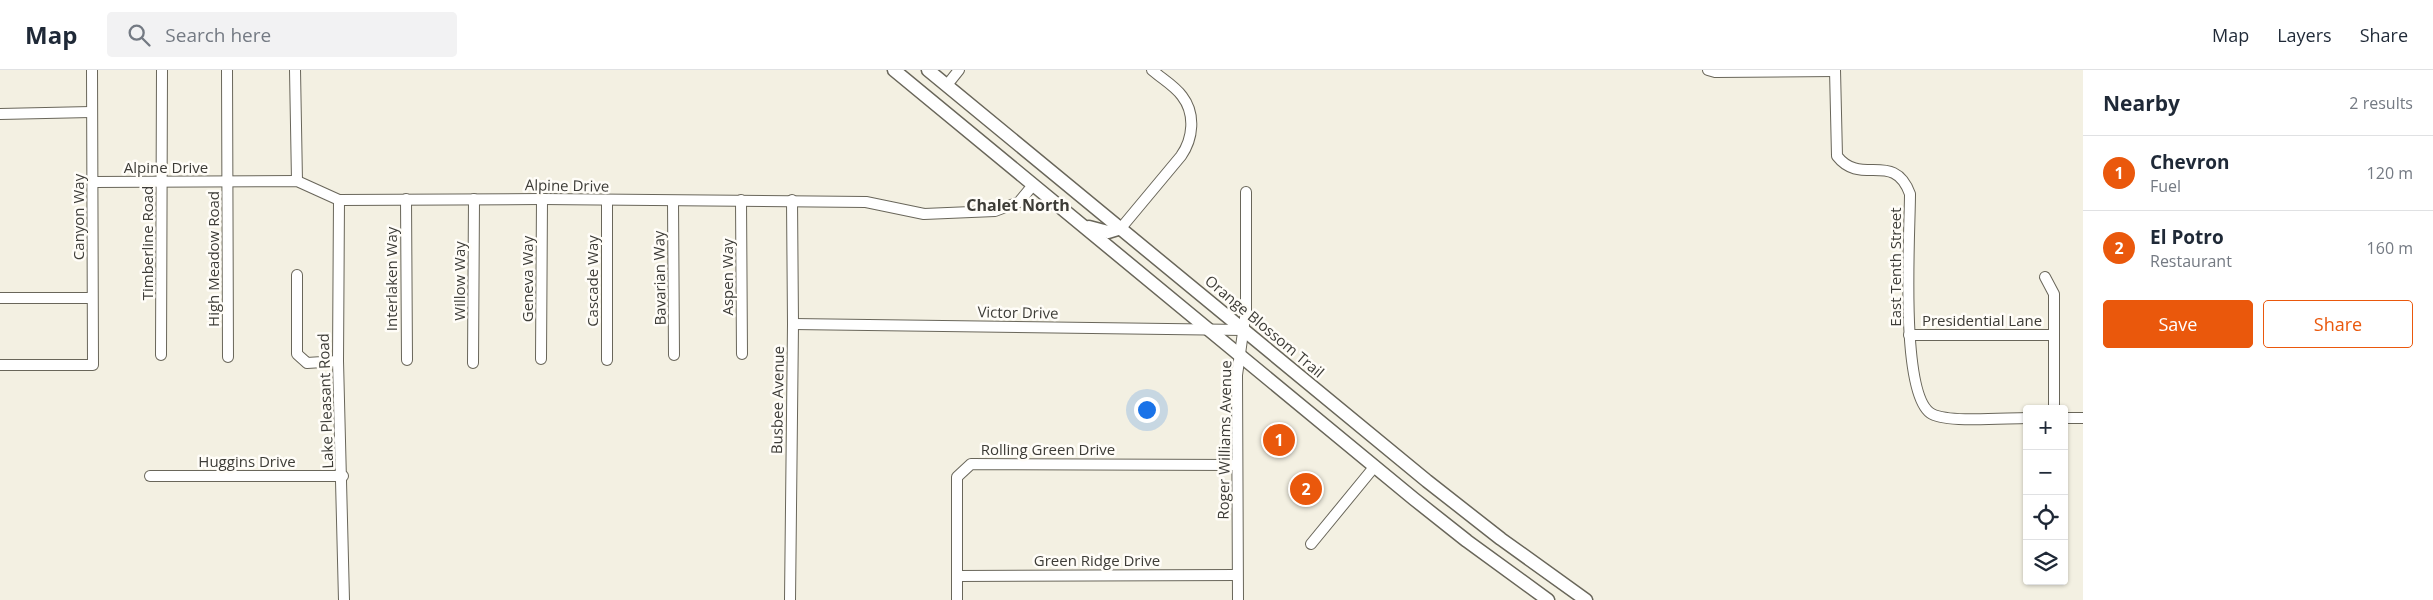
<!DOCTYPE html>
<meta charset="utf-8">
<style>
body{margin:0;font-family:"Open Sans",sans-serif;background:#f2f2f3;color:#1f2937}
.controls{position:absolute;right:15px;bottom:15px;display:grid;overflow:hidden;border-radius:5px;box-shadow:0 1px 4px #0004}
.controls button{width:45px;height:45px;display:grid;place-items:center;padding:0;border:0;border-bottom:1px solid #e0e1e3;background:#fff;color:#1f2937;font:25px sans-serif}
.you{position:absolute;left:1146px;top:339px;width:18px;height:18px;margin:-12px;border:4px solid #fff;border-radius:50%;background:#1a73e8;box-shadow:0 0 0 8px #1a73e833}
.badge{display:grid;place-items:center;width:32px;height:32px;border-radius:50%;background:#ea580c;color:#fff;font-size:16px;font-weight:700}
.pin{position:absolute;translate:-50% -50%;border:2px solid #fff;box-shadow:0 1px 5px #0006}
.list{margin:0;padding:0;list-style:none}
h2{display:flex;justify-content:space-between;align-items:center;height:65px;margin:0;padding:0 20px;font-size:21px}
h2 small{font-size:16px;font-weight:400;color:#747a83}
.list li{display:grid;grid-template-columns:32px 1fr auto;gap:15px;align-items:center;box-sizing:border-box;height:75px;padding:0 20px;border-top:1px solid #e0e1e3}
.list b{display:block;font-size:19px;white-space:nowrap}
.list p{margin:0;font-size:16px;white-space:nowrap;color:#747a83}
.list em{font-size:16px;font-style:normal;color:#747a83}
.actions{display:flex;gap:10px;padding:15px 20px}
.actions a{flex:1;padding:11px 0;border:1px solid #ea580c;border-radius:5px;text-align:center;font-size:18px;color:#ea580c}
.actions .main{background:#ea580c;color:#fff}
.icon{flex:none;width:28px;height:28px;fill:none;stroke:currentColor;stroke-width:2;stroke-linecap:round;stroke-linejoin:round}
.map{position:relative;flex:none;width:2083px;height:530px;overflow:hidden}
header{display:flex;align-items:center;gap:30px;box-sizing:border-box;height:70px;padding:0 25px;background:#fff;border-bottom:1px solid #e0e1e3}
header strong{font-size:24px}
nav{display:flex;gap:28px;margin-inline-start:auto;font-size:18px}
.search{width:350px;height:45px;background:#f2f2f3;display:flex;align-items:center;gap:12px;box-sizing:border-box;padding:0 18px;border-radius:5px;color:#747a83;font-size:19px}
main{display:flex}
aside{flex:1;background:#fff}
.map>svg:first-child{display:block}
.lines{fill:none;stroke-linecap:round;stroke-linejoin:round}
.minor-casing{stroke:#69665a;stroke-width:12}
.major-casing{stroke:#69665a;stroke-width:15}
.minor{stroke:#fff;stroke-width:10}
.major{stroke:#fff;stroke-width:12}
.labels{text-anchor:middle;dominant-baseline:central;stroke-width:5;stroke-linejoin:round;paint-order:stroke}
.street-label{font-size:15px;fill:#3d3c37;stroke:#fffdf8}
.neighbourhood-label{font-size:16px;font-weight:bold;fill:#3d3c37;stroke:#fffdf8}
</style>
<header>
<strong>Map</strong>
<div class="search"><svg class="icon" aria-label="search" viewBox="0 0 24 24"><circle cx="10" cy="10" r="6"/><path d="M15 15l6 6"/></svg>Search here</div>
<nav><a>Map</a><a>Layers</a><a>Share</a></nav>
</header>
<main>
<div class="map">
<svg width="2083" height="530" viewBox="0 0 2083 530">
<rect width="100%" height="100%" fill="#f3f0e2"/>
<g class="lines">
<defs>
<g id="minor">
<polyline points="227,0 228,287"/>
<polyline points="295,0 297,111"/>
<polyline points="1708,0 1715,2 1835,1"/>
<path d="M1835 0 1837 86C1861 117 1894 80 1910 124 1910 162 1899 327 1932 344 1949 353 2005 348 2027 348"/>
<polyline points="947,15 959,0"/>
<polyline points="0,44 91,42"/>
<polyline points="93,112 297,111 339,130 542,129 866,132 924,144 995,141 1019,132 1033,115"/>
<polyline points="406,129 407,290"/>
<polyline points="339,130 338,291 344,530"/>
<polyline points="741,130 742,284"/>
<polyline points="673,131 674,285"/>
<path d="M1121 158 1181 86C1193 69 1196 44 1182 26 1175 16 1161 8 1152 0"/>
<polyline points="297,205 297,284 307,293 338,291"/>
<polyline points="2045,207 2054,224 2054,339"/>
<polyline points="0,228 92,228"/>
<polyline points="793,254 1243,260"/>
<polyline points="1909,265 2054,265"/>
<polyline points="161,285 162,0"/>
<polyline points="541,289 542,129"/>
<polyline points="607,290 607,131"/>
<polyline points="473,293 474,129"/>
<polyline points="0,295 93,295 92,0"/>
<polyline points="2064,348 2083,348"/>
<polyline points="150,406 343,406"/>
<polyline points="1311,474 1375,396"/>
<polyline points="957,506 1237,505"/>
<polyline points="790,530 793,254 792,130"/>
<polyline points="957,530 957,407 971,394 1237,395"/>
<polyline points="1238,530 1237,305 1246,241 1246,122"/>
</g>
<g id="major">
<polyline points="894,0 1414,429 1467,471 1548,530"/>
<polyline points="928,0 1427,411 1501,469 1586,530"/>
<polyline points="1089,157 1108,162 1121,158"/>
</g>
</defs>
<use href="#minor" class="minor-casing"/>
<use href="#major" class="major-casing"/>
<use href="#minor" class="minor"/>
<use href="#major" class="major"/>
</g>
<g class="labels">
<g class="street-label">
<text x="166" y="97">Alpine Drive</text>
<text transform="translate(567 115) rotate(1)">Alpine Drive</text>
<text transform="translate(78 147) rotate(-90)">Canyon Way</text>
<text transform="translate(147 173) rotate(-90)">Timberline Road</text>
<text transform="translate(213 189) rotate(-90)">High Meadow Road</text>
<text transform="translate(1895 197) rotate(-90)">East Tenth Street</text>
<text transform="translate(727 207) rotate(-90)">Aspen Way</text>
<text transform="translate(659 208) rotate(-91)">Bavarian Way</text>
<text transform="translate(391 209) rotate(-90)">Interlaken Way</text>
<text transform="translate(527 209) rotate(-90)">Geneva Way</text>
<text transform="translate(459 211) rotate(-90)">Willow Way</text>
<text transform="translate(592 211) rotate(-90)">Cascade Way</text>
<text transform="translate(1018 242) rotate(1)">Victor Drive</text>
<text x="1982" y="250">Presidential Lane</text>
<text transform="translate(1265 256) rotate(40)">Orange Blossom Trail</text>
<text transform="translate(777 330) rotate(-89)">Busbee Avenue</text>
<text transform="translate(325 331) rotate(-92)">Lake Pleasant Road</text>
<text transform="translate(1224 370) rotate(-89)">Roger Williams Avenue</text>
<text x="1048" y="379">Rolling Green Drive</text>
<text x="247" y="391">Huggins Drive</text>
<text x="1097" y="490">Green Ridge Drive</text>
</g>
<g class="neighbourhood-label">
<text x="1018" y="135">Chalet North</text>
</g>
</g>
</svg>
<div class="controls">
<button>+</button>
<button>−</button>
<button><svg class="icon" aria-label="locate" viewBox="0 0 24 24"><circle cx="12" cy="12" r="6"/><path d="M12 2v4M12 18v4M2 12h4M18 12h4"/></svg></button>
<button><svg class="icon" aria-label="layers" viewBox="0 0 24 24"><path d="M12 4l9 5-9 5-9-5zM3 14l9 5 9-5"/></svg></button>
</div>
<div class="you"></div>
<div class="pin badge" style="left:1279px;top:370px">1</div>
<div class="pin badge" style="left:1306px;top:419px">2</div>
</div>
<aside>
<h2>Nearby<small>2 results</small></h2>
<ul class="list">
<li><span class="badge">1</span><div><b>Chevron</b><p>Fuel</p></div><em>120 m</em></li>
<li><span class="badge">2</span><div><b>El Potro</b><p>Restaurant</p></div><em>160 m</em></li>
</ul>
<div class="actions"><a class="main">Save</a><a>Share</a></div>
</aside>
</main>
